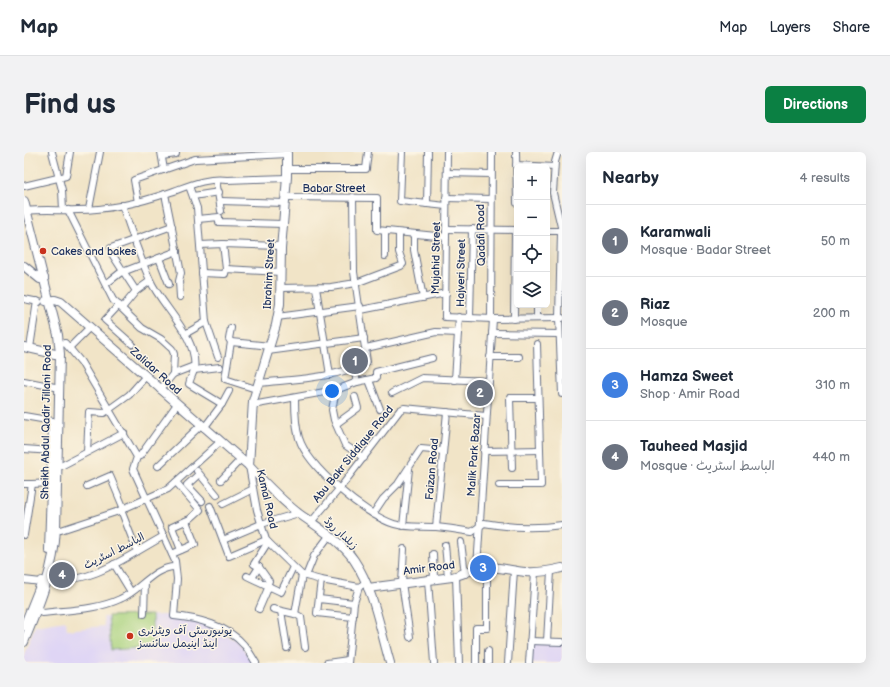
<!DOCTYPE html>
<meta charset="utf-8">
<style>
body{margin:0;font-family:"Balsamiq Sans","Playpen Sans Arabic",sans-serif;background:#f2f2f3;color:#1f2937}
.controls{position:absolute;right:12px;top:12px;display:grid;overflow:hidden;border-radius:6px;box-shadow:0 4px 16px #0002}
.controls button{width:36px;height:36px;display:grid;place-items:center;padding:0;border:0;border-bottom:1px solid #e0e1e3;background:#fff;color:#1f2937;font:20px sans-serif}
.you{position:absolute;left:308px;top:239px;width:14px;height:14px;margin:-10px;border:3px solid #fff;border-radius:50%;background:#1a73e8;box-shadow:0 0 0 6px #1a73e833}
.badge{display:grid;place-items:center;width:26px;height:26px;border-radius:50%;background:#0b8043;color:#fff;font-size:13px;font-weight:700}
.pin{position:absolute;translate:-50% -50%;border:2px solid #fff;box-shadow:0 1px 4px #0006}
.list{margin:0;padding:0;list-style:none}
h2{display:flex;justify-content:space-between;align-items:center;height:52px;margin:0;padding:0 16px;font-size:17px}
h2 small{font-size:13px;font-weight:400;color:#747a83}
.list li{display:grid;grid-template-columns:26px 1fr auto;gap:12px;align-items:center;box-sizing:border-box;height:72px;padding:0 16px;border-top:1px solid #e0e1e3}
.list b{display:block;font-size:15px;white-space:nowrap}
.list p{margin:0;font-size:13px;white-space:nowrap;color:#747a83}
.list em{font-size:13px;font-style:normal;color:#747a83}
.icon{flex:none;width:22px;height:22px;fill:none;stroke:currentColor;stroke-width:2;stroke-linecap:round;stroke-linejoin:round}
.map{position:relative;flex:none;width:538px;height:511px;overflow:hidden;border-radius:6px}
header{display:flex;align-items:center;gap:24px;box-sizing:border-box;height:56px;padding:0 20px;background:#fff;border-bottom:1px solid #e0e1e3}
header strong{font-size:19px}
nav{display:flex;gap:22px;margin-inline-start:auto;font-size:14px}
.intro{display:flex;align-items:center;justify-content:space-between;box-sizing:border-box;height:96px;padding:0 24px}
h1{margin:0;font-size:28px}
.button{padding:10px 18px;border-radius:6px;background:#0b8043;color:#fff;font-size:14px;font-weight:700}
main{display:flex;gap:24px;padding:0 24px}
aside{flex:1;background:#fff;border-radius:6px;box-shadow:0 4px 16px #0002}
.map>svg:first-child{display:block}
.built{fill:#dfd5f5}
.green{fill:#a7d17c;stroke:#61806d}
.lines{fill:none;stroke-linecap:round;stroke-linejoin:round}
.minor-casing{stroke:#666e83;stroke-width:8}
.major-casing{stroke:#666e83;stroke-width:10}
.minor{stroke:#fff;stroke-width:6}
.major{stroke:#fff;stroke-width:8}
.poi-dot{fill:#c8321e;stroke:#fcf5e5;stroke-width:1.5}
.labels{text-anchor:middle;dominant-baseline:central;stroke-width:3;stroke-linejoin:round;paint-order:stroke}
.street-label{font-size:11px;fill:#1b2f5e;stroke:#fcf5e5}
.poi-label{font-size:11px;fill:#1b2f5e;stroke:#fcf5e5;text-anchor:start}
</style>
<header>
<strong>Map</strong>
<nav><a>Map</a><a>Layers</a><a>Share</a></nav>
</header>
<div class="intro"><h1>Find us</h1><a class="button">Directions</a></div>
<main>
<div class="map">
<svg width="538" height="511" viewBox="0 0 538 511">
<rect width="100%" height="100%" fill="#fcf5e5"/>
<filter id="ink" filterUnits="userSpaceOnUse"><feTurbulence type="fractalNoise" baseFrequency=".025" numOctaves="2"/><feDisplacementMap in="SourceGraphic" scale="8" xChannelSelector="R" yChannelSelector="G"/><feConvolveMatrix kernelMatrix="1 2 1 2 8 2 1 2 1" color-interpolation-filters="sRGB"/></filter>
<filter id="wash" filterUnits="userSpaceOnUse"><feTurbulence type="fractalNoise" baseFrequency=".012" numOctaves="4" result="noise"/><feDisplacementMap in="SourceGraphic" scale="16" xChannelSelector="R" yChannelSelector="G"/><feGaussianBlur stdDeviation="0.9" result="paint"/><feColorMatrix in="noise" values="0 0 0 0 0 0 0 0 0 0 0 0 0 0 0 0 0 1.4 0 .05"/><feComposite in="paint" operator="in"/></filter>
<g filter="url(#wash)">
<rect width="100%" height="100%" fill="#f1e4c7"/>
<g class="built">
<polygon points="142,463 150,466 183,472 213,489 229,511 0,511 0,502 11,474 42,469 43,478 80,474 79,465"/>
<polygon points="506,489 538,490 538,511 505,511"/>
</g>
<polygon class="green" points="128,463 129,495 87,498 84,464"/>
</g>
<g filter="url(#ink)">
<g class="lines">
<defs>
<g id="minor">
<polyline points="28,0 38,38 39,58"/>
<polyline points="137,0 140,18"/>
<polyline points="378,0 376,49 422,54"/>
<polyline points="423,0 421,165 469,167 538,166"/>
<polyline points="492,0 493,51"/>
<polyline points="534,0 531,10 529,41 538,79"/>
<polyline points="138,4 152,2 152,0"/>
<polyline points="492,13 530,15"/>
<polyline points="263,17 342,17 344,0"/>
<polyline points="423,21 467,22"/>
<polyline points="192,28 197,59"/>
<polyline points="0,34 42,24 46,0"/>
<polyline points="165,34 173,56 182,170 194,205"/>
<polyline points="141,42 157,121 155,129 156,145"/>
<polyline points="169,44 195,40"/>
<polyline points="261,45 353,46 353,78 422,85"/>
<polyline points="422,46 467,47"/>
<polyline points="197,49 261,51"/>
<polyline points="114,50 110,28 171,7 263,2"/>
<polyline points="403,52 404,0"/>
<path d="M98 53C107 78 115 104 126 128 138 155 175 185 170 218 169 222 166 227 165 232L198 252 180 276"/>
<polyline points="65,57 76,0"/>
<polyline points="44,58 89,148 118,176 137,187 148,197 150,202 149,222"/>
<path d="M3 59C20 57 37 59 54 58 86 58 118 50 147 40 164 34 185 25 203 28L263 26"/>
<polyline points="174,67 195,65 195,70 259,72"/>
<polyline points="422,77 493,78"/>
<polyline points="523,79 537,79 535,166 538,242"/>
<polyline points="390,82 390,98 399,146"/>
<polyline points="199,92 202,117"/>
<polyline points="176,93 199,92 257,94"/>
<polyline points="87,96 148,74"/>
<polyline points="88,102 112,139"/>
<polyline points="361,104 361,79"/>
<polyline points="135,106 145,132"/>
<polyline points="178,121 201,122 202,117 257,120"/>
<polyline points="82,132 96,121 153,99"/>
<polyline points="257,136 307,135 332,131 377,114 379,112 375,100 375,81"/>
<polyline points="292,136 306,223"/>
<polyline points="0,147 15,150"/>
<polyline points="95,153 81,168 108,192"/>
<polyline points="98,156 112,139 126,129"/>
<polyline points="337,158 422,141"/>
<polyline points="253,165 336,154"/>
<polyline points="446,166 448,77"/>
<polyline points="513,166 513,153"/>
<polyline points="467,167 468,0"/>
<polyline points="490,167 491,78"/>
<polyline points="207,176 205,187 207,190 201,227 232,237"/>
<polyline points="468,181 535,182"/>
<polyline points="161,182 182,170"/>
<polyline points="207,190 246,194"/>
<path d="M35 192 41 191 57 210 113 305 109 317 151 409 153 427 150 464C173 466 204 474 220 493 225 498 228 505 232 511"/>
<polyline points="46,195 65,176"/>
<polyline points="6,196 13,149"/>
<polyline points="342,196 412,180 434,181"/>
<polyline points="244,199 340,186"/>
<polyline points="466,205 495,205"/>
<polyline points="170,218 196,215"/>
<polyline points="345,228 356,257"/>
<polyline points="431,228 435,165"/>
<polyline points="0,229 31,235"/>
<polyline points="333,230 352,226 352,220 408,206"/>
<path d="M234 231C270 227 310 227 343 210L330 120 329 45"/>
<polyline points="136,238 149,222 170,214"/>
<polyline points="312,238 308,258 310,268 321,293 340,306"/>
<polyline points="368,241 398,226 465,229"/>
<path d="M271 247C271 260 271 273 275 286 284 315 341 363 370 372 383 376 398 374 412 375 424 376 436 378 448 380L460 371C487 376 511 377 538 373"/>
<polyline points="198,252 205,239"/>
<polyline points="228,253 312,238 333,230 330,217"/>
<polyline points="0,264 29,269"/>
<polyline points="312,272 334,256 331,245"/>
<polyline points="0,297 28,299"/>
<polyline points="460,299 516,298"/>
<polyline points="63,300 65,260 80,261 105,243 122,224"/>
<polyline points="113,305 116,304 153,252"/>
<polyline points="34,314 37,314 100,281"/>
<polyline points="134,314 177,273"/>
<polyline points="225,314 233,358 242,388 278,423 297,428 335,435 341,431"/>
<polyline points="488,316 486,246 514,246"/>
<polyline points="173,319 193,343"/>
<polyline points="175,322 163,333 178,349"/>
<polyline points="197,328 217,307"/>
<polyline points="152,330 176,358 166,367 148,375 157,398"/>
<polyline points="0,332 8,332 0,383"/>
<polyline points="8,332 27,331"/>
<polyline points="475,333 517,333 513,192"/>
<polyline points="63,334 86,324 100,357"/>
<polyline points="199,352 229,337"/>
<polyline points="186,354 205,404 242,388"/>
<polyline points="97,358 113,399"/>
<polyline points="349,362 359,347 374,332 397,297 419,299"/>
<polyline points="288,369 316,336 376,258 380,256 462,264"/>
<polyline points="379,374 385,317"/>
<polyline points="412,375 423,260"/>
<polyline points="32,377 37,378 92,360 144,337 196,290"/>
<polyline points="199,388 237,372 275,361"/>
<polyline points="437,390 441,422"/>
<polyline points="421,393 424,425"/>
<polyline points="380,397 378,431 386,485"/>
<polyline points="148,402 171,392 162,369"/>
<polyline points="409,402 410,427"/>
<polyline points="90,412 107,440"/>
<polyline points="235,415 245,429 243,433"/>
<polyline points="453,416 469,167"/>
<polyline points="223,424 257,440 269,415"/>
<polyline points="282,424 290,404 305,384"/>
<polyline points="432,424 435,511"/>
<path d="M25 425C62 437 108 401 140 384"/>
<polyline points="228,426 235,415 230,412 244,390"/>
<polyline points="0,428 17,430"/>
<polyline points="297,428 293,461 329,465"/>
<polyline points="404,428 410,511"/>
<polyline points="295,447 330,451"/>
<polyline points="235,457 245,434"/>
<polyline points="249,457 271,462 278,423"/>
<path d="M14 458 18 461C43 458 73 458 96 447 116 439 129 415 151 415"/>
<polyline points="257,459 263,496"/>
<polyline points="120,462 121,430"/>
<polyline points="271,462 277,465 281,495"/>
<polyline points="506,489 538,490"/>
<polyline points="523,489 527,419"/>
<polyline points="303,511 324,508"/>
<polyline points="324,511 330,451 335,435"/>
<polyline points="452,511 452,476 463,476 463,415"/>
<polyline points="464,511 464,499"/>
<polyline points="484,511 490,418"/>
<polyline points="505,511 511,420"/>
</g>
<g id="major">
<path d="M0 49 34 183 36 202 32 377C30 418 15 453 0 490"/>
<polyline points="0,114 16,127 20,126"/>
<path d="M22 149 31 148 37 150 225 314C241 331 256 347 274 361 291 373 318 390 330 408 350 438 356 477 366 511"/>
<polyline points="0,195 31,202"/>
<polyline points="225,314 229,249 252,173 256,152 257,97 263,25 263,0"/>
<polyline points="25,398 29,273"/>
<path d="M344 436 428 425C441 422 451 415 464 415 476 415 489 419 501 420 514 421 526 419 538 416"/>
<polyline points="0,474 18,429"/>
</g>
</defs>
<use href="#minor" class="minor-casing"/>
<use href="#major" class="major-casing"/>
<use href="#minor" class="minor"/>
<use href="#major" class="major"/>
</g>
</g>
<g class="poi-dot">
<circle cx="19" cy="99" r="4"/>
<circle cx="106" cy="484" r="4"/>
</g>
<g class="labels">
<g class="street-label">
<text x="310" y="36">Babar Street</text>
<text transform="translate(457 83) rotate(-91)">Qadafi Road</text>
<text transform="translate(412 106) rotate(-89)">Mujahid Street</text>
<text transform="translate(437 121) rotate(-89)">Hajveri Street</text>
<text transform="translate(245 122) rotate(-87)">Ibrahim Street</text>
<text transform="translate(132 219) rotate(42)">Zalidar Road</text>
<text transform="translate(22 270) rotate(-89)">Sheikh Abdul Qadir Jillani Road</text>
<text transform="translate(329 302) rotate(-51)">Abu Bakr Siddique Road</text>
<text transform="translate(450 303) rotate(-86)">Malik Park Bazar</text>
<text transform="translate(408 317) rotate(-85)">Faizan Road</text>
<text transform="translate(243 347) rotate(77)">Kamal Road</text>
<text transform="translate(317 381) rotate(43)">زیلدار روڈ</text>
<text transform="translate(90 399) rotate(-27)">الباسط اسٹریٹ</text>
<text transform="translate(405 416) rotate(-7)">Amir Road</text>
</g>
<g class="poi-label">
<text x="27" y="99">Cakes and bakes</text>
<text x="114" y="478">یونیورسٹی آف ویٹرنری<tspan x="114" dy="13">اینڈ اینیمل سائنسز</tspan></text>
</g>
</g>
</svg>
<div class="controls">
<button>+</button>
<button>−</button>
<button><svg class="icon" aria-label="locate" viewBox="0 0 24 24"><circle cx="12" cy="12" r="6"/><path d="M12 2v4M12 18v4M2 12h4M18 12h4"/></svg></button>
<button><svg class="icon" aria-label="layers" viewBox="0 0 24 24"><path d="M12 4l9 5-9 5-9-5zM3 14l9 5 9-5"/></svg></button>
</div>
<div class="you"></div>
<div class="pin badge" style="left:331px;top:209px;background:#6b7280">1</div>
<div class="pin badge" style="left:456px;top:241px;background:#6b7280">2</div>
<div class="pin badge" style="left:459px;top:416px;background:#3f7fe0">3</div>
<div class="pin badge" style="left:38px;top:423px;background:#6b7280">4</div>
</div>
<aside>
<h2>Nearby<small>4 results</small></h2>
<ul class="list">
<li><span class="badge" style="background:#6b7280">1</span><div><b>Karamwali</b><p>Mosque · Badar Street</p></div><em>50 m</em></li>
<li><span class="badge" style="background:#6b7280">2</span><div><b>Riaz</b><p>Mosque</p></div><em>200 m</em></li>
<li><span class="badge" style="background:#3f7fe0">3</span><div><b>Hamza Sweet</b><p>Shop · Amir Road</p></div><em>310 m</em></li>
<li><span class="badge" style="background:#6b7280">4</span><div><b>Tauheed Masjid</b><p>Mosque · الباسط اسٹریٹ</p></div><em>440 m</em></li>
</ul>
</aside>
</main>
